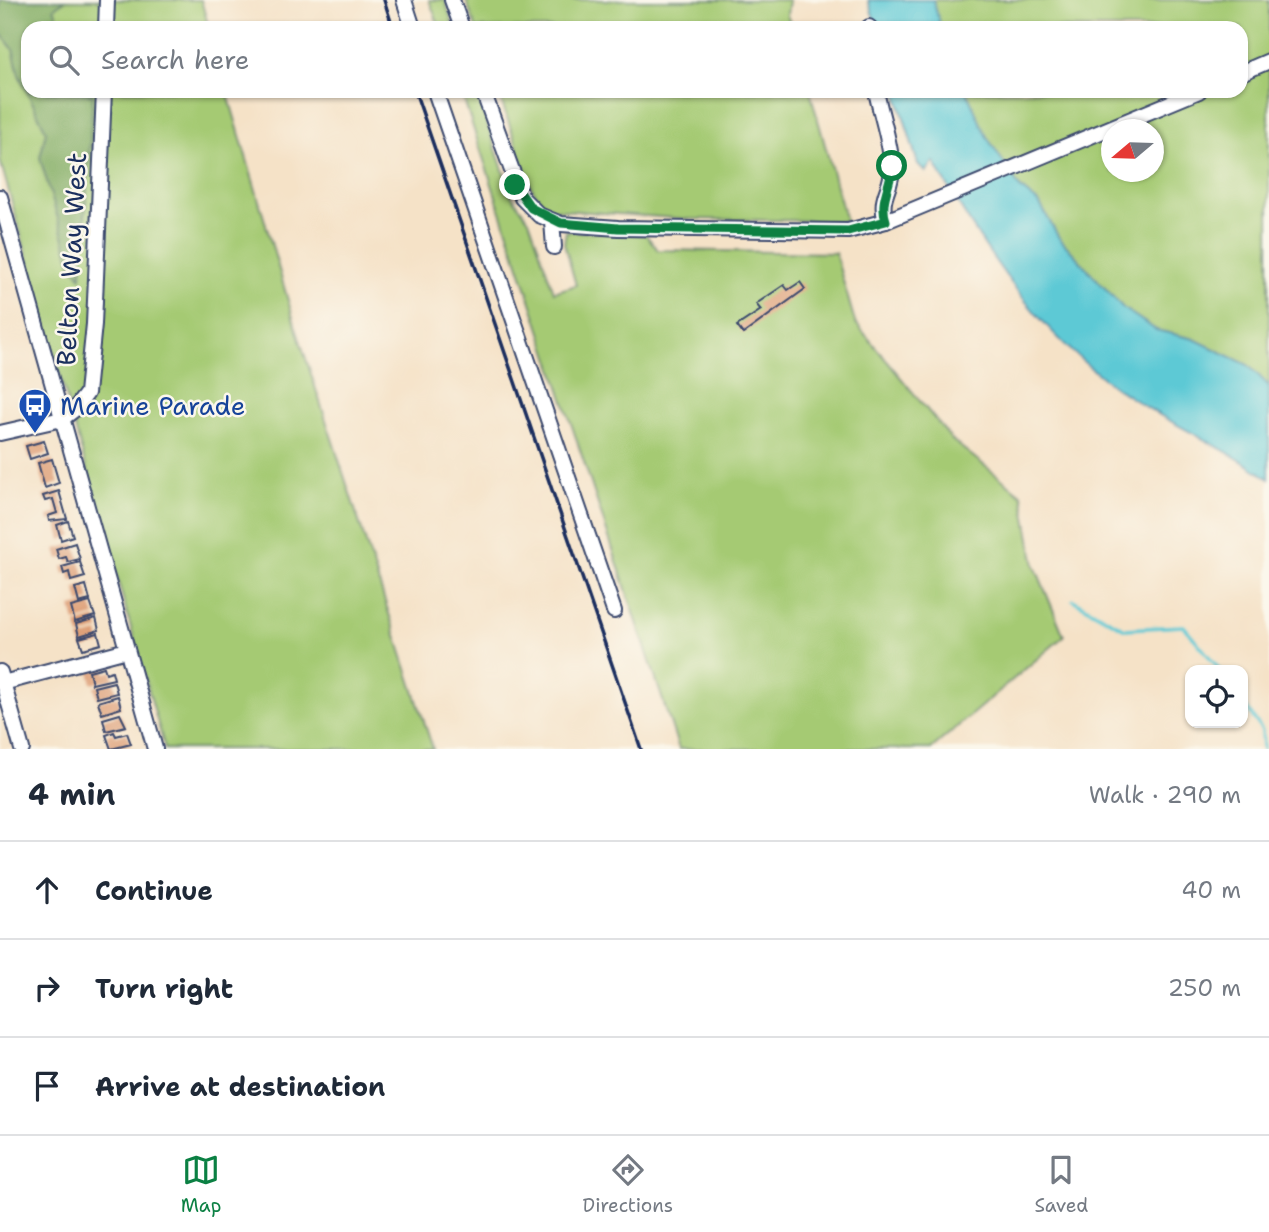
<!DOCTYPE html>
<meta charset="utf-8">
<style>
body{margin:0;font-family:"Shantell Sans",sans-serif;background:#f6f6f7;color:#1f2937}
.controls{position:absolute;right:21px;bottom:21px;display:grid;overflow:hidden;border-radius:14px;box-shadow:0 2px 5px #0004}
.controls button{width:63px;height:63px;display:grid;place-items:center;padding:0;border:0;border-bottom:2px solid #e0e1e3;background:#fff;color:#1f2937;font:35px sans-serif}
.compass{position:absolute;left:1101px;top:119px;width:63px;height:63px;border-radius:50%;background:#fff;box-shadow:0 2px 5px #0004;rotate:251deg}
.stop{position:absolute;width:21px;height:21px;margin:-16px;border:5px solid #0b8043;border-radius:50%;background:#fff}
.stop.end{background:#0b8043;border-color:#fff;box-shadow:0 2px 7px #0008}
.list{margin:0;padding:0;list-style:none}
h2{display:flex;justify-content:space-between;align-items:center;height:91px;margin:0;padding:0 28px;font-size:30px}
h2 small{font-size:23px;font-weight:400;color:#747a83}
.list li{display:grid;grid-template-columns:46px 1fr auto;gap:21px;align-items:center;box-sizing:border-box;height:98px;padding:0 28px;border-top:2px solid #e0e1e3}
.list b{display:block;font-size:26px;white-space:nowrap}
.list em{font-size:23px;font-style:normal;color:#747a83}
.icon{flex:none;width:38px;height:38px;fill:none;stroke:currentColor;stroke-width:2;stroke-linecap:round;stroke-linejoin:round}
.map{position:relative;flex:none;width:1269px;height:749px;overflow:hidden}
.search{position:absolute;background:#fff;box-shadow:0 2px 5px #0004;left:21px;right:21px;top:21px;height:77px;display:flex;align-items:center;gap:18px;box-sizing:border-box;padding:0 24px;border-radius:21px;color:#747a83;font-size:26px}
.sheet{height:385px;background:#fff}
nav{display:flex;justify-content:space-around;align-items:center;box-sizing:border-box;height:98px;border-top:2px solid #e0e1e3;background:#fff;font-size:19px;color:#747a83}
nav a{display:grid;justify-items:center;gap:4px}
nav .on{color:#0b8043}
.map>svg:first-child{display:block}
.green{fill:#a5ca73;stroke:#607c68;stroke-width:2;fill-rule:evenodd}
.forest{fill:#84ae65;stroke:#506e62;stroke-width:2}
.water{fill:#5dc9d5;stroke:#3c7c9a;stroke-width:2}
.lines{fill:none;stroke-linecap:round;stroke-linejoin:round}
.stream{stroke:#5dc9d5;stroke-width:3.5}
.building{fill:#dd9c73}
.minor-casing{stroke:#3c4a6e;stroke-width:18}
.minor{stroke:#fff;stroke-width:14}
.rail{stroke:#1b2f5e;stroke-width:3.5}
.route{stroke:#0b8043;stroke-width:9}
.labels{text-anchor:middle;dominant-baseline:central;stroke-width:5;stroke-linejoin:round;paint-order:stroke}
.street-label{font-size:26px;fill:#1b2f5e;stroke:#fbf7ec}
.transit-label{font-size:26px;fill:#164399;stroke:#fbf7ec;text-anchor:start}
</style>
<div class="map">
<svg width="1269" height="749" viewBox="0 0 1269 749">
<rect width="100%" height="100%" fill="#fbf7ec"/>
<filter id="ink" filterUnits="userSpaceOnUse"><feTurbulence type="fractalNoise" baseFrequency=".0143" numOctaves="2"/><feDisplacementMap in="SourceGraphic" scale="14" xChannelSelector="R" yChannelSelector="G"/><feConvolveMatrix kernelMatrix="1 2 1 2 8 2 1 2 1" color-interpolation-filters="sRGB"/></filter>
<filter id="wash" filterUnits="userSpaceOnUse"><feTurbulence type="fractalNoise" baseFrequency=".00686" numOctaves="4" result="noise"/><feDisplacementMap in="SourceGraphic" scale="28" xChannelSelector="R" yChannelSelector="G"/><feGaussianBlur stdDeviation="1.57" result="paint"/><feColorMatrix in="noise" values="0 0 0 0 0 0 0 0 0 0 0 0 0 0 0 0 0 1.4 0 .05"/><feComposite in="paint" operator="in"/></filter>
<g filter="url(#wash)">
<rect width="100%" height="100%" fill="#f5e2c7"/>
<g class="green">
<polygon points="0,0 201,0 209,28 28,28 28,91 227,91 296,328 433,749 165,749 0,160"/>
<polygon points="429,0 445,0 454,28 440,28"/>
<polygon points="466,0 789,0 787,15 792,28 476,28"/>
<path d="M868 0H1269V386L1248 365 1194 339 1156 330 1123 308 1059 238 1040 204 1020 188 987 137 934 162 926 172 918 164 896 91H1241V28H877ZM1112 130H1154V172H1112Z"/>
<polygon points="461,91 476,91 512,196 529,220 554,292 576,285 564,243 566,231 646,235 658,250 835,253 855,322 952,440 1022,495 1035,566 1064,636 931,749 679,749"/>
<polygon points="498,91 810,91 846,221 689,219 547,209 531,187"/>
</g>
<polygon class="forest" points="0,0 66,0 54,8 59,21 52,28 28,28 28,91 93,94 81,277 71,263 40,158 46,131 19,75 13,49 0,33"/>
<g class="water">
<polygon points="868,0 933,0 941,28 877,28"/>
<path d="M896 91H966L987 137 1020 188 1040 204 1059 238 1123 308 1156 330 1194 339 1248 365 1269 386V479C1221 444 1166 423 1118 389 1037 332 982 247 934 162L926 172 918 164Z"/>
</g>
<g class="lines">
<g class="stream">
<polyline points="1073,600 1125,629 1184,626 1220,670"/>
<polyline points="1243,703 1262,730 1263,749"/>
</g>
</g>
<g id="blocks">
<g class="building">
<polygon points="800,282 805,289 743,334 737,326 761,310 756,304 784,285 788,290"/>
<polygon points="44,441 48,453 30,459 26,446"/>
<polygon points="52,459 59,483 45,488 38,463"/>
<polygon points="59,491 67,519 49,521 48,516 57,513 53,499 45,501 43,496"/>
<polygon points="68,521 73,536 61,540 57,525"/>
<polygon points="75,543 80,559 68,562 66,557 59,559 56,549"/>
<polygon points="80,562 85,577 71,581 69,572 64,574 62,567"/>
<polygon points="86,585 90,600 79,603 75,588"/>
<polygon points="90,602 95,616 75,622 71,607"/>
<polygon points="96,618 99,630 79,636 76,624"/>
<polygon points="98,633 101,644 83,649 79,638"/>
<polygon points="104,667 106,673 112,671 114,679 92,684 89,671"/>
<polygon points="114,682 117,693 97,698 94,687"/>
<polygon points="118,696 121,708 102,714 98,702"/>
<polygon points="120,714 126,726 106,731 103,719"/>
<polygon points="114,732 116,736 127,733 131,744 111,749 106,735"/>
</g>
</g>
</g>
<g filter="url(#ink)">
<use href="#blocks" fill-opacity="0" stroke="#3c4a6e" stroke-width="2"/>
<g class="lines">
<defs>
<g id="minor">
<polyline points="404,0 413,28"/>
<polyline points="452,0 462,28"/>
<polyline points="869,27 870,28"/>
<polyline points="106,28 107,0"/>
<polyline points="1241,73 1269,61"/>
<polyline points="435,91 614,611"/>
<polyline points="483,91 522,198 539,215 561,224 618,228 848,231 886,221 1199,91"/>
<path d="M876 91C881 116 891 143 892 168 892 190 878 197 886 221"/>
<polyline points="0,197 155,749"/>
<polyline points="552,221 554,247"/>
<polyline points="0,433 62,419 75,409 87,393 94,324 104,91"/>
<polyline points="0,672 22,749"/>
<polyline points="3,683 127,650"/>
</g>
</defs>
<use href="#minor" class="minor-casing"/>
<use href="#minor" class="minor"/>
<g class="rail">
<polyline points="384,0 393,28"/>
<polyline points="415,91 641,749"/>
</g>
</g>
</g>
<g class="lines" filter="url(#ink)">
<path class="route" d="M515 185 531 208 561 223 618 228 848 231 886 221C879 200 891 187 892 166"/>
</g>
<defs>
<symbol id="bus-pin" viewBox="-11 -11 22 30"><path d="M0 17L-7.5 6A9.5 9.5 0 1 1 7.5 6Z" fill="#1a4fb4" stroke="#fbf7ec"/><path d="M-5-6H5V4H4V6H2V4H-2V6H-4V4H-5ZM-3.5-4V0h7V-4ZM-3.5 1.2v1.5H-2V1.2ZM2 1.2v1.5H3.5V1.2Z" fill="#fff"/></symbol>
</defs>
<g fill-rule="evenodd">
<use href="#bus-pin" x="16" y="386" width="38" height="52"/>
</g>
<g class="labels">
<g class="street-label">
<text transform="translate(71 259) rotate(-87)">Belton Way West</text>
</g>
<g class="transit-label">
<text x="60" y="405">Marine Parade</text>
</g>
</g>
</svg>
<div class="controls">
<button><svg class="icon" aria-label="locate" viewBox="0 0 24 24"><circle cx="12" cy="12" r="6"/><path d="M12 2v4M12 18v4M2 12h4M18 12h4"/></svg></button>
</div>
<svg class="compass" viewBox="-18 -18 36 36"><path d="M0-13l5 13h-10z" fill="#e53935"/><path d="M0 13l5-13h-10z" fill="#747a83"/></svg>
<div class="stop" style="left:892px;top:166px"></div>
<div class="stop end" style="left:515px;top:185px"></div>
<div class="search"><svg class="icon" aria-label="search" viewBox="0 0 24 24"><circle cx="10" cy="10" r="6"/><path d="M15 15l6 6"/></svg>Search here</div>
</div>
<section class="sheet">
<h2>4 min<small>Walk · 290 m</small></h2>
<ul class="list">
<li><svg class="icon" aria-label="ahead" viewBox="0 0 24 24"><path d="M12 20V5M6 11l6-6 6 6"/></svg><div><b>Continue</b></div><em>40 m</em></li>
<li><svg class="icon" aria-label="right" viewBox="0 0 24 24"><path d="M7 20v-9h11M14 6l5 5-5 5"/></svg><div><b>Turn right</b></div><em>250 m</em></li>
<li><svg class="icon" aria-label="arrive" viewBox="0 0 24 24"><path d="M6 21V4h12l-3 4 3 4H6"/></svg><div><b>Arrive at destination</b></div></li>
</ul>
</section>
<nav>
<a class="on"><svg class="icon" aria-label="map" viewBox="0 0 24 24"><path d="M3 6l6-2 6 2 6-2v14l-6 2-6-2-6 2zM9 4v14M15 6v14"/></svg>Map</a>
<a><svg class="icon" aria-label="directions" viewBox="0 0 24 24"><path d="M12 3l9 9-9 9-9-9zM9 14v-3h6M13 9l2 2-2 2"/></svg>Directions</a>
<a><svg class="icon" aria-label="saved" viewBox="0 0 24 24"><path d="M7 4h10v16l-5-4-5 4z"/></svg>Saved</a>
</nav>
